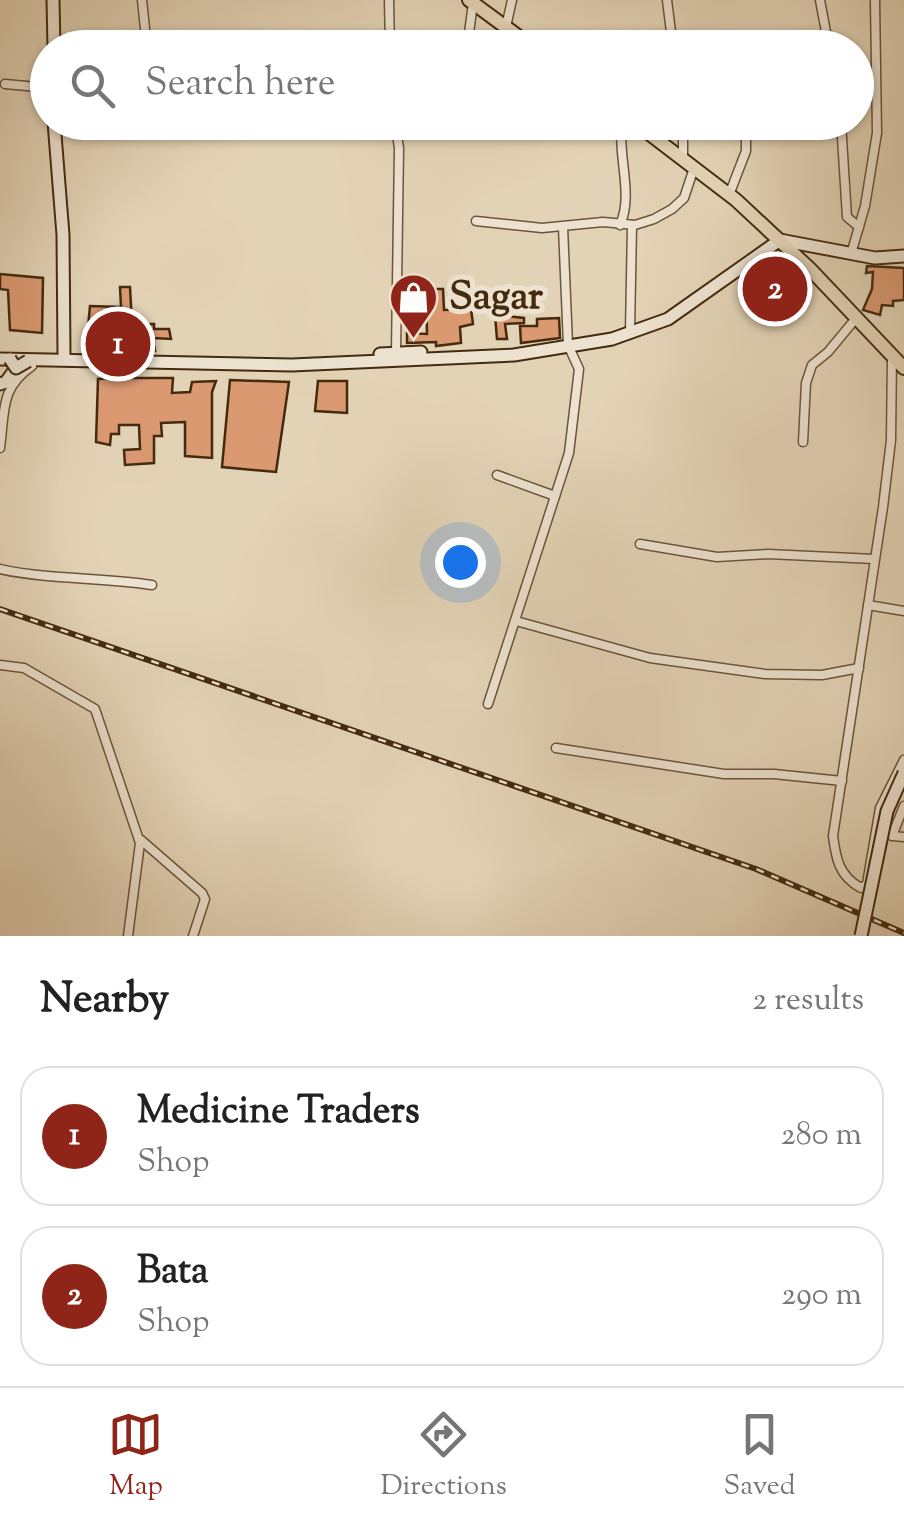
<!DOCTYPE html>
<style>
body{margin:0;font-family:"Sorts Mill Goudy",serif;background:#f2f2f2;color:#222}
.you{position:absolute;left:460px;top:562px;width:35px;height:35px;margin:-25px;border:8px solid #fff;border-radius:50%;background:#1a73e8;box-shadow:0 0 0 15px #1a73e833}
.badge{display:grid;place-items:center;width:65px;height:65px;border-radius:50%;background:#8f2418;color:#fff;font-size:32px;font-weight:700}
.pin{position:absolute;translate:-50% -50%;border:5px solid #fff;box-shadow:0 2px 10px #0006}
.list{margin:0;padding:0;list-style:none}
h2{display:flex;justify-content:space-between;align-items:center;height:130px;margin:0;padding:0 40px;font-size:42px}
h2 small{font-size:32px;font-weight:400;color:#767676}
.list li{display:grid;grid-template-columns:65px 1fr auto;gap:30px;align-items:center;box-sizing:border-box;height:140px;margin:0 20px 20px;padding:0 20px;border:2px solid #e0e0e0;border-radius:30px}
.list b{display:block;font-size:38px;white-space:nowrap}
.list p{margin:0;font-size:32px;white-space:nowrap;color:#767676}
.list em{font-size:32px;font-style:normal;color:#767676}
.icon{flex:none;width:55px;height:55px;fill:none;stroke:currentColor;stroke-width:2;stroke-linecap:round;stroke-linejoin:round}
.map{position:relative;flex:none;width:904px;height:936px;overflow:hidden}
.search{position:absolute;background:#fff;box-shadow:0 2px 8px #0004;left:30px;right:30px;top:30px;height:110px;display:flex;align-items:center;gap:25px;box-sizing:border-box;padding:0 35px;border-radius:55px;color:#767676;font-size:38px}
.sheet{height:450px;background:#fff}
nav{display:flex;justify-content:space-around;align-items:center;box-sizing:border-box;height:140px;border-top:2px solid #e0e0e0;background:#fff;font-size:28px;color:#767676}
nav a{display:grid;justify-items:center;gap:5px}
nav .on{color:#8f2418}
.map>svg:first-child{display:block}
.building{fill:#db9972;stroke:#442b0e;stroke-width:2.5}
.lines{fill:none;stroke-linecap:round;stroke-linejoin:round}
.street-casing{stroke:#6c5538;stroke-width:11}
.secondary-casing{stroke:#442b0e;stroke-width:15}
.primary-casing{stroke:#442b0e;stroke-width:16}
.street{stroke:#ede2d0;stroke-width:8}
.secondary{stroke:#ede2d0;stroke-width:11}
.primary{stroke:#e3d3b6;stroke-width:12}
.rail-casing{stroke:#442b0e;stroke-width:6}
.rail{stroke:#ede2d0;stroke-width:2.5;stroke-dasharray:8;stroke-linecap:butt}
.secondary-bridge-casing{stroke:#442b0e;stroke-width:15;stroke-linecap:butt}
.secondary-bridge{stroke:#ede2d0;stroke-width:11}
.labels{text-anchor:middle;dominant-baseline:central;stroke-width:10;stroke-linejoin:round;paint-order:stroke}
.poi-label{font-size:40px;font-weight:bold;fill:#442b0e;stroke:#ede2d0;text-anchor:start}
</style>
<div class="map">
<svg width="904" height="936" viewBox="0 0 904 936">
<rect width="100%" height="100%" fill="#e3d3b6"/>
<filter id="stains"><feTurbulence type="fractalNoise" baseFrequency=".002" numOctaves="4"/><feColorMatrix values="0 0 0 0 .2 0 0 0 0 .09 0 0 0 0 .02 0 0 0 .5 -.17"/></filter>
<radialGradient id="worn" r=".72"><stop offset=".6" stop-color="#630" stop-opacity="0"/><stop offset="1" stop-color="#630" stop-opacity=".3"/></radialGradient>
<g class="building">
<polygon points="867,266 904,268 904,300 893,301 893,306 882,305 880,315 863,310 872,289 873,272 866,273"/>
<polygon points="0,274 43,278 42,333 10,330 8,290 0,289"/>
<polygon points="120,287 130,287 132,324 154,324 154,329 169,329 171,339 154,338 155,351 121,349 121,338 87,338 90,306 121,307"/>
<polygon points="426,289 443,289 444,310 471,309 473,324 460,327 461,343 436,346 436,342 407,343 407,333 427,334"/>
<polygon points="495,315 524,318 524,323 505,324 507,339 497,339"/>
<polygon points="559,318 560,338 521,343 520,326 537,326 537,319"/>
<polygon points="112,378 173,378 172,393 190,392 192,382 216,381 212,392 212,458 185,456 185,422 161,423 162,436 154,436 154,463 125,465 124,450 140,449 139,425 119,425 119,434 111,434 110,445 96,442 98,379"/>
<polygon points="230,380 289,382 276,472 222,467"/>
<polygon points="318,381 347,381 347,413 315,411"/>
</g>
<g class="lines">
<defs>
<g id="street">
<polyline points="142,0 147,48"/>
<polyline points="389,0 390,48"/>
<polyline points="667,0 673,48"/>
<polyline points="820,0 829,48"/>
<polyline points="506,27 512,0"/>
<polyline points="467,48 473,3"/>
<polyline points="5,84 48,88"/>
<polyline points="395,122 399,148 396,353"/>
<polyline points="841,122 847,217 859,227"/>
<polyline points="683,158 683,122"/>
<polyline points="729,195 746,151 746,122"/>
<polyline points="476,221 542,228 603,222 635,225 654,219 672,209 684,198 694,168"/>
<path d="M620 225C634 194 617 156 622 122"/>
<polyline points="851,254 865,206 877,133 875,0"/>
<polyline points="630,332 632,225"/>
<path d="M892 355 891 440 883 507 833 836C836 859 839 876 861 888L867 884 880 808 904 760"/>
<polyline points="803,442 806,383 812,365 828,352 857,317"/>
<path d="M0 448C5 410 0 388 32 366"/>
<polyline points="497,475 555,496"/>
<polyline points="640,544 717,557 768,554 874,559"/>
<path d="M0 569C50 580 101 577 152 585"/>
<polyline points="868,605 904,611"/>
<polyline points="516,621 650,658 765,674 822,675 859,668"/>
<polyline points="0,665 24,668 95,709 140,843 128,936"/>
<polyline points="488,704 569,453 579,369 568,345 563,227"/>
<polyline points="556,748 724,774 774,774 842,781"/>
<polyline points="904,806 892,836 904,837"/>
<polyline points="141,840 202,893 205,899 193,936"/>
</g>
<g id="secondary">
<polyline points="53,0 54,48"/>
<polyline points="54,122 63,235 64,356"/>
<polyline points="380,354 421,352"/>
<polyline points="0,359 292,365 514,355 612,339 668,319 780,240 875,258 904,256"/>
<polyline points="0,384 6,382 16,368"/>
</g>
<g id="primary">
<polyline points="469,0 534,48"/>
<polyline points="634,122 736,200 810,269 904,368"/>
</g>
</defs>
<use href="#street" class="street-casing"/>
<use href="#secondary" class="secondary-casing"/>
<use href="#primary" class="primary-casing"/>
<use href="#street" class="street"/>
<use href="#secondary" class="secondary"/>
<use href="#primary" class="primary"/>
<defs>
<polyline id="rail" points="0,609 756,869 904,933"/>
</defs>
<use href="#rail" class="rail-casing"/>
<use href="#rail" class="rail"/>
<defs>
<g id="secondary-bridge">
<polyline points="10,359 16,368 28,361"/>
<polyline points="861,936 887,811 904,773"/>
</g>
</defs>
<use href="#secondary-bridge" class="secondary-bridge-casing"/>
<use href="#secondary-bridge" class="secondary-bridge"/>
</g>
<defs>
<symbol id="shop-pin" viewBox="-11 -11 22 30"><path d="M0 17L-7.5 6A9.5 9.5 0 1 1 7.5 6Z" fill="#8f2418" stroke="#ede2d0"/><path d="M-5-2.5h2.3a2.7 3.5 0 0 1 5.4 0H5L5.5 6h-11ZM-1.5-2.5h3a1.5 2.3 0 0 0-3 0Z" fill="#fff"/></symbol>
</defs>
<g fill-rule="evenodd">
<use href="#shop-pin" x="386" y="270" width="55" height="75"/>
</g>
<g class="labels">
<g class="poi-label">
<text x="449" y="298">Sagar</text>
</g>
</g>
<rect width="100%" height="100%" filter="url(#stains)"/>
<rect width="100%" height="100%" fill="url(#worn)"/>
</svg>
<div class="you"></div>
<div class="pin badge" style="left:118px;top:344px">1</div>
<div class="pin badge" style="left:775px;top:289px">2</div>
<div class="search"><svg class="icon" aria-label="search" viewBox="0 0 24 24"><circle cx="10" cy="10" r="6"/><path d="M15 15l6 6"/></svg>Search here</div>
</div>
<section class="sheet">
<h2>Nearby<small>2 results</small></h2>
<ul class="list">
<li><span class="badge">1</span><div><b>Medicine Traders</b><p>Shop</p></div><em>280 m</em></li>
<li><span class="badge">2</span><div><b>Bata</b><p>Shop</p></div><em>290 m</em></li>
</ul>
</section>
<nav>
<a class="on"><svg class="icon" aria-label="map" viewBox="0 0 24 24"><path d="M3 6l6-2 6 2 6-2v14l-6 2-6-2-6 2zM9 4v14M15 6v14"/></svg>Map</a>
<a><svg class="icon" aria-label="directions" viewBox="0 0 24 24"><path d="M12 3l9 9-9 9-9-9zM9 14v-3h6M13 9l2 2-2 2"/></svg>Directions</a>
<a><svg class="icon" aria-label="saved" viewBox="0 0 24 24"><path d="M7 4h10v16l-5-4-5 4z"/></svg>Saved</a>
</nav>
